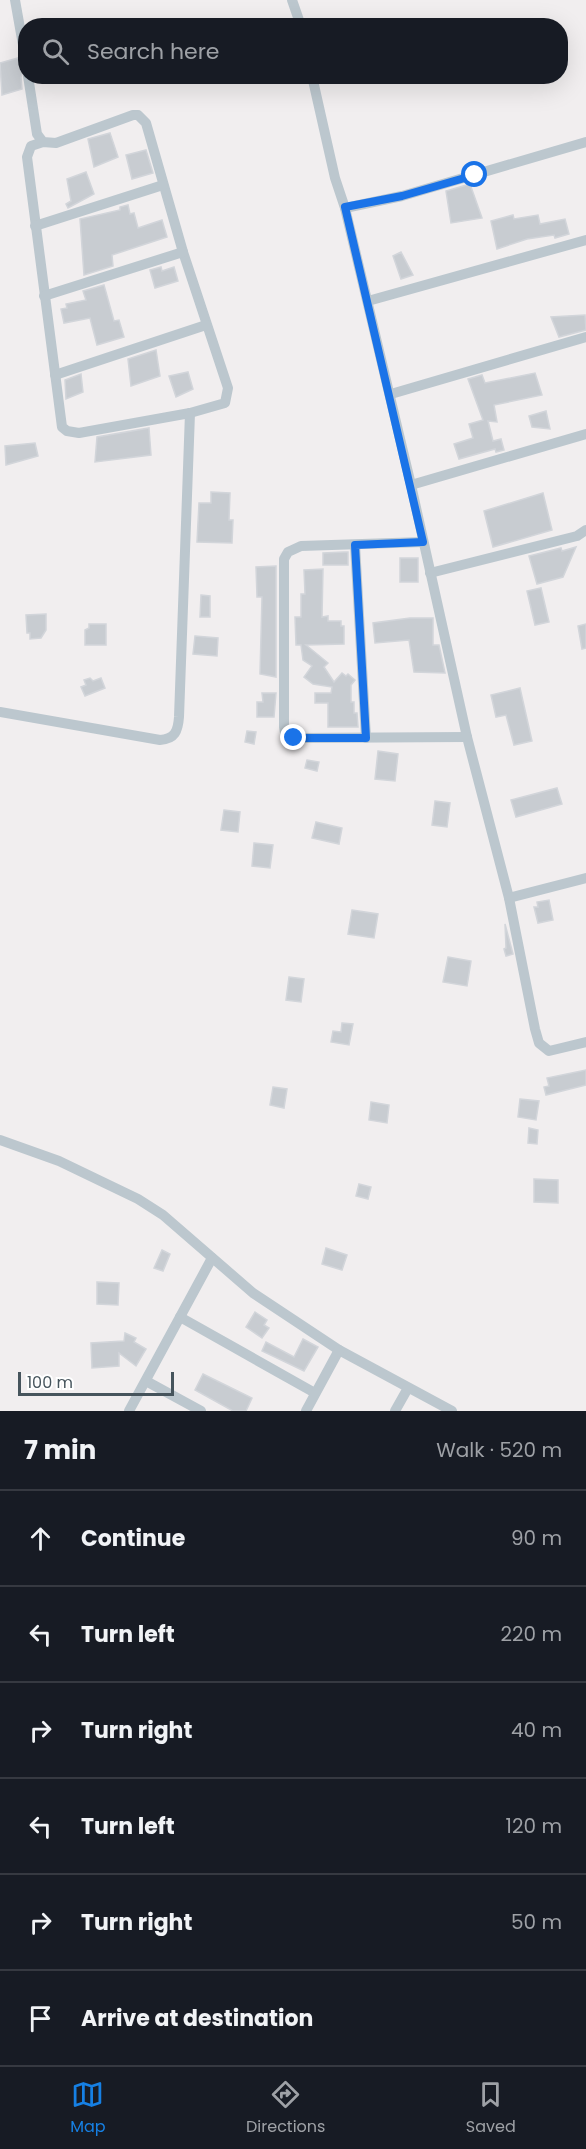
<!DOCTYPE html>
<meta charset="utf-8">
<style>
body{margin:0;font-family:Poppins,sans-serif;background:#20242c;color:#f1f3f6}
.scale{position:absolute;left:18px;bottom:15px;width:156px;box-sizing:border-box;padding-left:6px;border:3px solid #46545c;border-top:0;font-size:16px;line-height:21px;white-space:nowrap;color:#46545c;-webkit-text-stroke:4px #fff;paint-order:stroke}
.stop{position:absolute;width:18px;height:18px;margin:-14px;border:4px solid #1a73e8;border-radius:50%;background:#fff}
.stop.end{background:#1a73e8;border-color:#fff;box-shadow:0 2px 6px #0008}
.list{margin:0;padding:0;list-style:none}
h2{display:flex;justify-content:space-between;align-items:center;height:78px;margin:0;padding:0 24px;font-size:26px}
h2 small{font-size:20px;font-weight:400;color:#9ea1a6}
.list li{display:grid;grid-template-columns:39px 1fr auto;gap:18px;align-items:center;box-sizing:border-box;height:96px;padding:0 24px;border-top:2px solid #363941}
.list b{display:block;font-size:22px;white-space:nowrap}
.list em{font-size:20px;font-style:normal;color:#9ea1a6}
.icon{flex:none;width:33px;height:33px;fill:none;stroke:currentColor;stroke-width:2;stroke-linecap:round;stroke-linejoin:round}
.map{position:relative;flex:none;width:586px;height:1411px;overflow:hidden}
.search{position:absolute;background:#171b24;box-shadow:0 6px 24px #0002;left:18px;right:18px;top:18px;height:66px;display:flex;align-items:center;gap:15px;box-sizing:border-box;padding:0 21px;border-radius:24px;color:#9ea1a6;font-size:22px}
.sheet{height:654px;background:#171b24}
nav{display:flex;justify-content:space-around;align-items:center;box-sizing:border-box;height:84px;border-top:2px solid #363941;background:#171b24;font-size:16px;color:#9ea1a6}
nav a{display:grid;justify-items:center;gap:3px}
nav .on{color:#1680e4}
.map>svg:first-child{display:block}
.building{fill:#c8ccd1;stroke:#d2d5da;stroke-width:1.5}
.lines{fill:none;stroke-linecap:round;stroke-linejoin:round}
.minor{stroke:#bcc7ce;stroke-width:10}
.route{stroke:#1a73e8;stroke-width:8}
</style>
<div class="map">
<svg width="586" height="1411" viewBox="0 0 586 1411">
<rect width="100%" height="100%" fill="#f1eeef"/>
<g class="building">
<polygon points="18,58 24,69 21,77 22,89 2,95 0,63"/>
<polygon points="110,133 118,157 94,167 88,139"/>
<polygon points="146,150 153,173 132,179 126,155"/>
<polygon points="86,172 94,194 68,208 66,204 71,201 67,179"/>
<polygon points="470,184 482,218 451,223 446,191"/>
<polygon points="128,205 130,214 134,213 138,228 162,220 167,237 112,255 113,266 84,275 80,219 120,210 120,207"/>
<polygon points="513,215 514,219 538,215 540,224 565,219 569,234 555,238 554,235 527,239 497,249 491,221"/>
<polygon points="401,252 413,275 401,279 393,256"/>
<polygon points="161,267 162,271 174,267 178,281 155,288 150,270"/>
<polygon points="104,285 114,321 119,320 124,337 97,345 90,318 64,323 61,309 67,308 66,304 86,300 83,291"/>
<polygon points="585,315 586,330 559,337 551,317"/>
<polygon points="156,350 160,376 131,386 128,359"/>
<polygon points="188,372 193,389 176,397 169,376"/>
<polygon points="535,373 542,395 494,405 497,422 488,421 493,441 501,439 504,450 496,452 495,449 459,459 454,444 473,438 469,424 483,420 468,379 482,375 485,383"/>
<polygon points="81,374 83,392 66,399 65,380"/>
<polygon points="546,411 550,429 532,427 529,416"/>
<polygon points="149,428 151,455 95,462 97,437"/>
<polygon points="35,443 38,456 6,465 5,446"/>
<polygon points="211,492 230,493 229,520 233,520 232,543 197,542 199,503 211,503"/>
<polygon points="543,493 552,530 493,547 484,511"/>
<polygon points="576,547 563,577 537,584 529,556 561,548 562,551"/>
<polygon points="344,552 348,552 348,565 323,565 323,553"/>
<rect x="400" y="558" width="18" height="24"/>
<polygon points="276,566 276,677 260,674 262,597 257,597 256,567"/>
<polygon points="323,569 322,617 328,616 328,621 341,621 341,626 344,626 344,644 306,645 328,663 324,667 334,682 342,673 346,676 348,674 355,680 351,685 351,702 354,702 354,713 357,713 358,727 328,727 328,703 315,703 315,693 331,693 332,687 313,684 304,677 312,666 303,660 301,645 296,645 295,617 301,617 301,594 305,594 304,570"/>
<polygon points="541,588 549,622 535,625 527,591"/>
<polygon points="201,595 210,596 210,617 200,617"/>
<polygon points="46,614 46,630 41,638 30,639 30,633 27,633 26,615"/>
<polygon points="410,618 433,618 433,645 439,645 445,673 414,672 409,640 375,643 373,623"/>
<polygon points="89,624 106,624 106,645 85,645 85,630 89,628"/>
<polygon points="586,624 586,648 582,649 578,626"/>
<polygon points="195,636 218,638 217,656 193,654"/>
<polygon points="90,678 93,681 101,678 105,688 85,696 81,687 86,685 84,680"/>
<polygon points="520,688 532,741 514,745 506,715 496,717 491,695"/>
<polygon points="262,693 276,693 274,717 257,717 257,702 263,702"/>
<polygon points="247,731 256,732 254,744 245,742"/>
<polygon points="378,751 398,754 395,781 375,779"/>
<polygon points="307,760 319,762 317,771 305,768"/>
<polygon points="557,788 562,804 516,817 511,800"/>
<polygon points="435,801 450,803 447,827 432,825"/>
<polygon points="224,810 240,812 238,832 221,830"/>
<polygon points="316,822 342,828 339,844 312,838"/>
<polygon points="254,843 273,845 270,868 252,866"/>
<polygon points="549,900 553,920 538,923 534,907 538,907 537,902"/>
<polygon points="352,910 378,914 374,938 348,934"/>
<polygon points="505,924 513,954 506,956 504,949 506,948"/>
<polygon points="448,957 471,961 467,986 443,982"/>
<polygon points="289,977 304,979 301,1002 286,1000"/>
<polygon points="342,1023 353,1024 349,1045 331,1042 333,1031 341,1032"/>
<polygon points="586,1070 586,1085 546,1095 544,1087 549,1086 547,1078"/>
<polygon points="273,1087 287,1089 284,1108 270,1105"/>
<polygon points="520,1099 539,1101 536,1120 518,1117"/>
<polygon points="371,1102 389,1105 387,1123 369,1120"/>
<polygon points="529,1128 538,1130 537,1144 528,1143"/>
<polygon points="534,1179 558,1180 558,1203 534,1202"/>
<polygon points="359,1184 371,1187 368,1199 356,1196"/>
<polygon points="326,1248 347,1255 342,1270 322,1264"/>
<polygon points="162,1250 170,1254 163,1271 154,1268"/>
<polygon points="97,1282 119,1283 118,1305 97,1304"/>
<polygon points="255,1312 267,1320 264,1325 269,1328 262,1338 246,1327"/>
<polygon points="125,1333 136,1338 134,1342 146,1349 136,1366 119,1353 119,1366 92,1368 91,1343 124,1341"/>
<polygon points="303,1339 318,1347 304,1371 262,1351 266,1342 294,1357"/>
<polygon points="203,1374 252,1398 246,1411 233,1411 195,1390"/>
</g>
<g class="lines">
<g class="minor">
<polyline points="15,0 26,62"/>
<polyline points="292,0 301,26"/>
<polyline points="28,76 37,134 43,142 56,143 133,115 138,115 146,123 183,252 228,388 225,403 190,413 79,433 67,431 62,427 27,157 31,146 43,142"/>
<polyline points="312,76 335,178 345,208 411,485 467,737 509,898 535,1029 539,1043 549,1051 586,1042"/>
<polyline points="345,208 402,196 586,142"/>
<polyline points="35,226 163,185"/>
<polyline points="44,296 183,252"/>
<polyline points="368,301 586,240"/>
<polyline points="55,375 206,325"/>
<polyline points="391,394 586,337"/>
<polyline points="411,485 586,434"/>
<polyline points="423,542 301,546 288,552 284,559 284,727 285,733 294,738 467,737"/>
<polyline points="355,545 366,738"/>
<polyline points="430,573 577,536 586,530"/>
<path d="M0 712 160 740C175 739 178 731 179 717L190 413"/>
<polyline points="509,898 586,878"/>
<polyline points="0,1140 59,1161 138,1199 163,1215 253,1293 339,1350 452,1411"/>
<polyline points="180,1317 315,1393"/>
<polyline points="146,1381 201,1411"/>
<polyline points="129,1411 212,1258"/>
<polyline points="306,1411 339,1350"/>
<polyline points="395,1411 408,1388"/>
</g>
</g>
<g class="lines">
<polyline class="route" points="294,738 366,738 355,545 423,542 345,207 402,196 475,175"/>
</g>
</svg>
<div class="scale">100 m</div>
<div class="stop" style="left:475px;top:175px"></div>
<div class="stop end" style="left:294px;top:738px"></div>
<div class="search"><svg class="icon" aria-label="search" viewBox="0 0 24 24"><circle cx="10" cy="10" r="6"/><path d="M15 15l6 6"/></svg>Search here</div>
</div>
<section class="sheet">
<h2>7 min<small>Walk · 520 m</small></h2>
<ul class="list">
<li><svg class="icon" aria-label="ahead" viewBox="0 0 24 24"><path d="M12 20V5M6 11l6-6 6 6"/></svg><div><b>Continue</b></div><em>90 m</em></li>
<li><svg class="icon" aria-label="left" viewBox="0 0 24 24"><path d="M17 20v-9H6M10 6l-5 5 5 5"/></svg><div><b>Turn left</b></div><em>220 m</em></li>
<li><svg class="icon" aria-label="right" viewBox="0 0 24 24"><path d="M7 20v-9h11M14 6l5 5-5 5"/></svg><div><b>Turn right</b></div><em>40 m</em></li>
<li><svg class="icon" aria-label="left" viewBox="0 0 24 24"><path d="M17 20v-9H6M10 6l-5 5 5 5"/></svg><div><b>Turn left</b></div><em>120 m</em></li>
<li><svg class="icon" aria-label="right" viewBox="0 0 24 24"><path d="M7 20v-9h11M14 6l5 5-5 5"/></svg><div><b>Turn right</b></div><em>50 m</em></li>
<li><svg class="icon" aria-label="arrive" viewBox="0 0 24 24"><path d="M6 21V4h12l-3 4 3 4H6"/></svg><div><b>Arrive at destination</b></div></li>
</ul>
</section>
<nav>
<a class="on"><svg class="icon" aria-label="map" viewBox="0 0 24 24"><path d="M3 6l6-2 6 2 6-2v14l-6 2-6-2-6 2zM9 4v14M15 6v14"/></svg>Map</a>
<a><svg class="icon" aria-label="directions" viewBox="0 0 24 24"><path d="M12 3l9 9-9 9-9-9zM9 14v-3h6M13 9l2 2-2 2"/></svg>Directions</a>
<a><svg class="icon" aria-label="saved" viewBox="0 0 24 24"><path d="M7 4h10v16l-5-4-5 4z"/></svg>Saved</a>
</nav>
